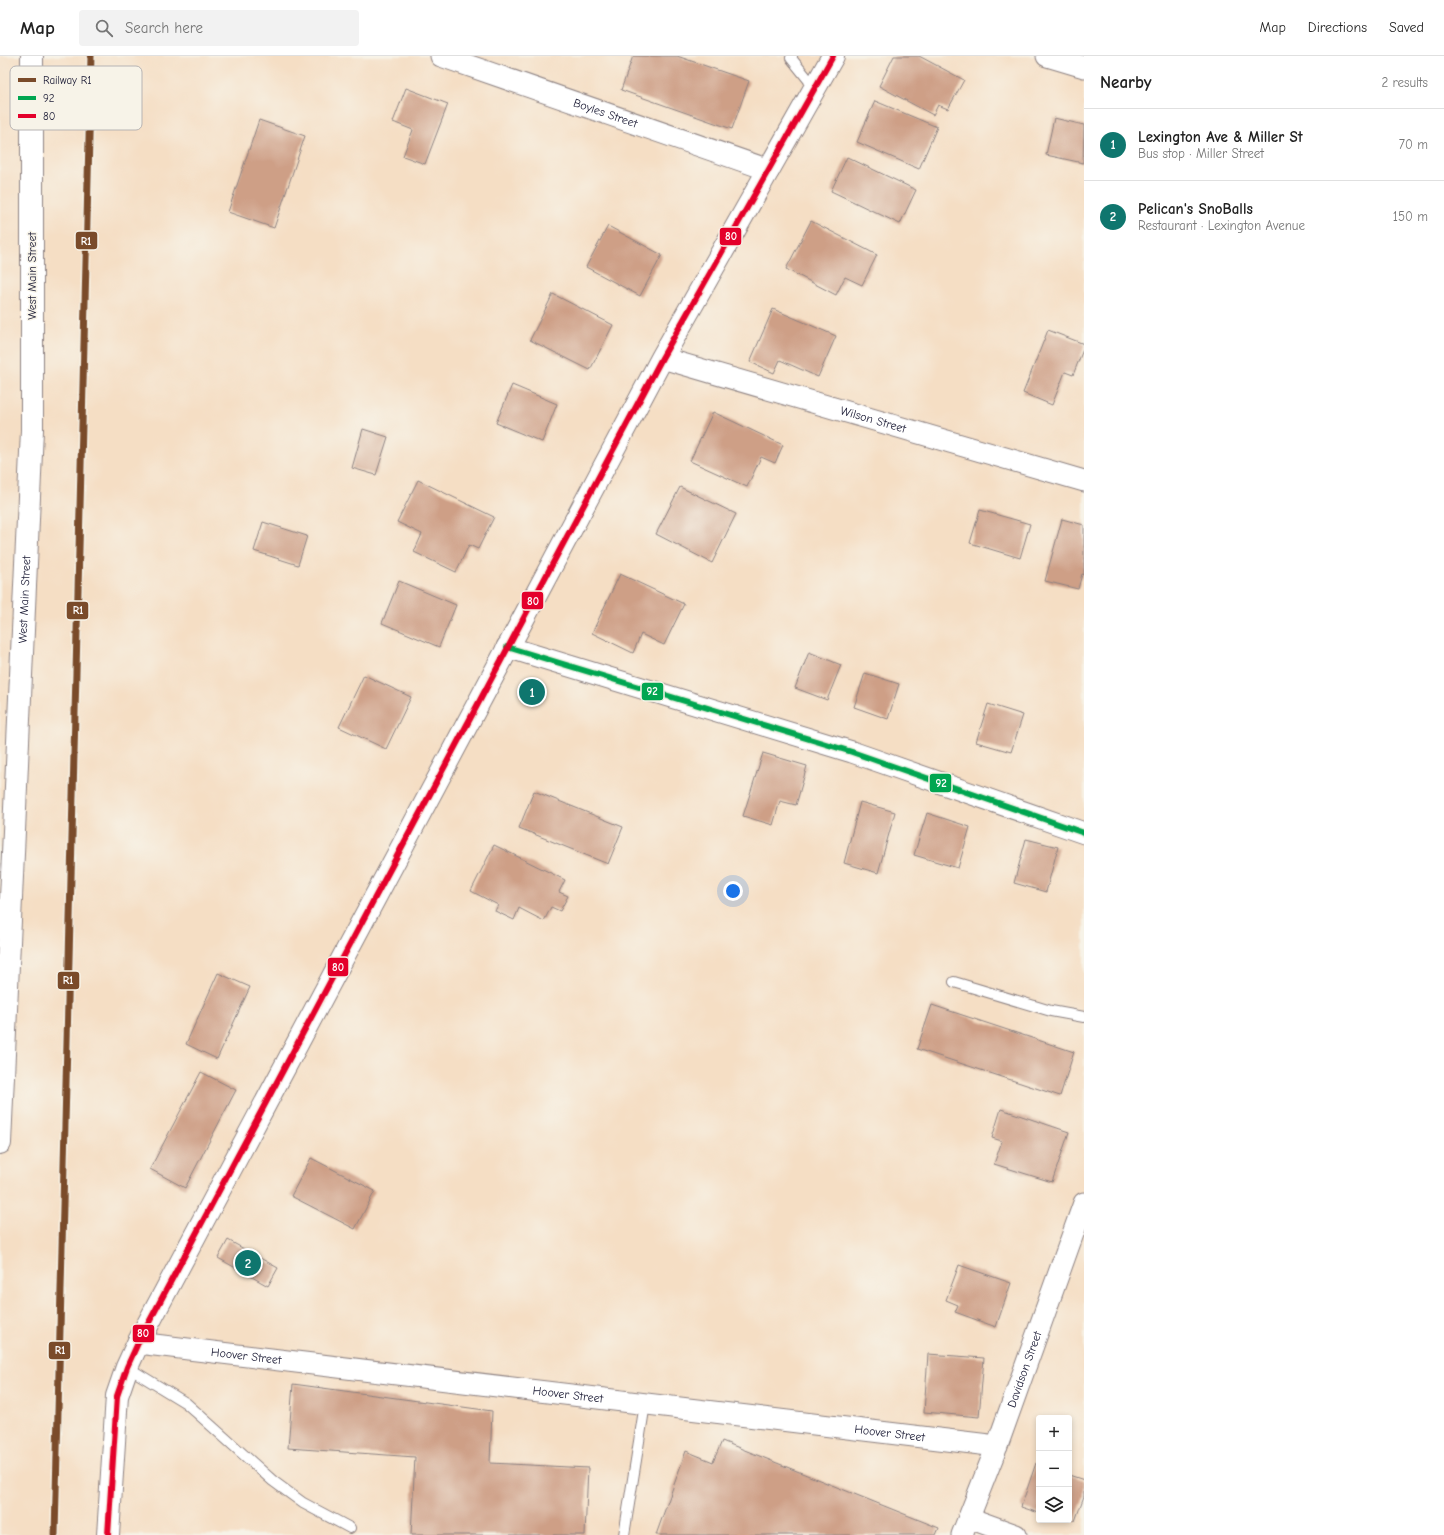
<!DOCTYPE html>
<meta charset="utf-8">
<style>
body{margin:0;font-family:"Comic Neue",sans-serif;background:#f2f2f2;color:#222}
.controls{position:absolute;right:12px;bottom:12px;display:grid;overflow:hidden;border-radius:4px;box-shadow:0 2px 6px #0003}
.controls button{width:36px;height:36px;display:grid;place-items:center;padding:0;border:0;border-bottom:1px solid #e0e0e0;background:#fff;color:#222;font:20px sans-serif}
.you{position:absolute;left:733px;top:835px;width:14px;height:14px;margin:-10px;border:3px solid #fff;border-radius:50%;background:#1a73e8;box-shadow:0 0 0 6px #1a73e833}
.badge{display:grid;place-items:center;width:26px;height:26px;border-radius:50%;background:#0f766e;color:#fff;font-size:13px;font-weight:700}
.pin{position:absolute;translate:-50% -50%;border:2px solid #fff;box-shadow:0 1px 4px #0006}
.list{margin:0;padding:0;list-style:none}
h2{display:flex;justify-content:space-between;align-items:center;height:52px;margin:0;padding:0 16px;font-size:17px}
h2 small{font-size:13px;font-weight:400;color:#767676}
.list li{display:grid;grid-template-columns:26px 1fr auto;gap:12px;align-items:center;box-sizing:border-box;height:72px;padding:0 16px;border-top:1px solid #e0e0e0}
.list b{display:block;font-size:15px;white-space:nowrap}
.list p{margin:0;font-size:13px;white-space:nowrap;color:#767676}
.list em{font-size:13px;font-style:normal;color:#767676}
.icon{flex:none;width:22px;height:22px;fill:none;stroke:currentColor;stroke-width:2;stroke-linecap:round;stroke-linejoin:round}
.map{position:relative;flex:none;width:1084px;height:1479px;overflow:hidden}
header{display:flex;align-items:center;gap:24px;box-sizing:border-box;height:56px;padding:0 20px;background:#fff;border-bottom:1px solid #e0e0e0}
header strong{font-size:19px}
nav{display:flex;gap:22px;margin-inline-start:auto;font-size:14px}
.search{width:280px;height:36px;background:#f2f2f2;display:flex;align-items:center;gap:10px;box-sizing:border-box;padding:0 14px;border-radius:4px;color:#767676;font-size:15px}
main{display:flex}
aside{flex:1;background:#fff}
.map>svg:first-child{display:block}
.building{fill:#ce9f86}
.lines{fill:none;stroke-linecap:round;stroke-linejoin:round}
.service-casing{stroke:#8c8080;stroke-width:12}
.minor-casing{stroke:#8c8080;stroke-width:23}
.tertiary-casing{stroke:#8c8080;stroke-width:24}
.secondary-casing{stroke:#8c8080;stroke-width:24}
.service{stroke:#fff;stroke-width:10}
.minor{stroke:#fff;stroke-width:21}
.tertiary{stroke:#fff;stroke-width:22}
.secondary{stroke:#fff;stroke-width:22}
.bus-1-casing{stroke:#f7f3e8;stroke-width:9}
.bus-2-casing{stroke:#f7f3e8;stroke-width:9}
.bus-1{stroke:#00a651;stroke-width:6}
.bus-2{stroke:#e4002b;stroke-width:6}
.rail-1-casing{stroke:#f7f3e8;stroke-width:10}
.rail-1{stroke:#7a4b2a;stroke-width:7}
.labels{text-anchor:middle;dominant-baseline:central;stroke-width:3;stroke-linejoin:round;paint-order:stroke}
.street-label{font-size:12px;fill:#22223b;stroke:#f7f3e8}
.key{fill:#f7f3e8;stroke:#b7b4b4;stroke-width:1}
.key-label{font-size:11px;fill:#22223b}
.line-badge{stroke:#f7f3e8;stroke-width:1.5}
.badge-label{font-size:11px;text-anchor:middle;font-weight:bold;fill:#fff}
</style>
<header>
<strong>Map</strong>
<div class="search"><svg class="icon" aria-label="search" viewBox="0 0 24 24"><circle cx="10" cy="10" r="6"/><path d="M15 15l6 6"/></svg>Search here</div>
<nav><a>Map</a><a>Directions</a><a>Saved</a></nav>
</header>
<main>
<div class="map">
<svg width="1084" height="1479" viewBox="0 0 1084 1479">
<rect width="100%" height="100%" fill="#f7f3e8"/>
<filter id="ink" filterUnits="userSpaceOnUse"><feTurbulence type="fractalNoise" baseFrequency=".025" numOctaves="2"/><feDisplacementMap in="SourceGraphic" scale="8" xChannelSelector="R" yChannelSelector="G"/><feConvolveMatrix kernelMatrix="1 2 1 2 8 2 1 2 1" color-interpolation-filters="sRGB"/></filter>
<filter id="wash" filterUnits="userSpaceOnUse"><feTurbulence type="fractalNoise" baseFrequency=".012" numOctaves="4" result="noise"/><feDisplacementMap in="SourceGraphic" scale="16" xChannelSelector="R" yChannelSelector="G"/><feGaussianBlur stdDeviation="0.9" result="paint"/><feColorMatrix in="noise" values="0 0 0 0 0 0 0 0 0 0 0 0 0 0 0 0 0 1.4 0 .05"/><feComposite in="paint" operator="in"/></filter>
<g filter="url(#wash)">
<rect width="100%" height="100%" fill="#f5dec4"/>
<g id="blocks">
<g class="building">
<polygon points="633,0 677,0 749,25 732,73 621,34"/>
<polygon points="894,0 919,0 964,24 948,53 938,49 933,59 879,30"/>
<polygon points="406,32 448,48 425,108 403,100 413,74 393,66"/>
<polygon points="875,45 937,71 919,113 857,86"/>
<polygon points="1054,62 1084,69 1083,107 1046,99"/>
<polygon points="259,64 305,80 274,172 228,156"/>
<polygon points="847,101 916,134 900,168 831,135"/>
<polygon points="811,165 877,199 862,229 845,221 836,239 786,213"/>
<polygon points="608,170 662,199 640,240 586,211"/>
<polygon points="553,238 613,269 590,314 530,284"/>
<polygon points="773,253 836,280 818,321 780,304 774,317 750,306"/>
<polygon points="1048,274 1084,288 1084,291 1073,319 1065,316 1052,349 1023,337"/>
<polygon points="512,329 557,348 542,386 496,367"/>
<polygon points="713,356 783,389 775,407 761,401 747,431 690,405"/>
<polygon points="363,373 388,381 376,419 352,412"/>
<polygon points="418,424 494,461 478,493 469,489 456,516 414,496 422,478 397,466"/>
<polygon points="680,431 736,458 712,507 656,478"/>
<polygon points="980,454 1030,468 1020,502 970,487"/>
<polygon points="1062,463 1084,469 1084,519 1082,518 1078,533 1045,525"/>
<polygon points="263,466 307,480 298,509 254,495"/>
<polygon points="620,518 684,548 664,589 641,578 633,597 592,577"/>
<polygon points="399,525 456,549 439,591 382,567"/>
<polygon points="809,596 841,609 827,644 795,632"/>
<polygon points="865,617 899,628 888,663 854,651"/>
<polygon points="364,619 411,641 386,693 339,671"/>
<polygon points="988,648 1023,659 1011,696 976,686"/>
<polygon points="763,697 807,710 796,749 780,745 773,769 743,760"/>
<polygon points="534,735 623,771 608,808 519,772"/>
<polygon points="860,746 895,756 878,817 844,807"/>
<polygon points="927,757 970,771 958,812 914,799"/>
<polygon points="1026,783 1058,791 1046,836 1014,827"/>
<polygon points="494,789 565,824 559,836 568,840 560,855 551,851 544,865 519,852 514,864 495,855 498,849 471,835"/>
<polygon points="218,917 250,931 217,1003 186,988"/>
<polygon points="932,949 1074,996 1060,1040 917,993"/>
<polygon points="201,1016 236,1034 185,1132 150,1113"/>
<polygon points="1001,1053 1069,1076 1052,1126 994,1108 1002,1085 992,1082"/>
<polygon points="311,1102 375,1135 355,1173 291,1140"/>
<polygon points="228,1184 278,1212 268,1230 218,1202"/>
<polygon points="959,1209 1011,1227 996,1271 955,1256 958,1249 946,1244"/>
<polygon points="928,1298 984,1302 979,1361 924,1356"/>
<polygon points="293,1328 492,1355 490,1407 588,1412 585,1479 411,1479 415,1401 288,1392"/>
<polygon points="722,1385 939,1472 936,1479 656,1479 686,1395 713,1406"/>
<polygon points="1036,1407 1039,1408 1039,1457 1021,1451"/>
<polygon points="1069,1419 1084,1424 1084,1440 1075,1465 1069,1463"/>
</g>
</g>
</g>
<g filter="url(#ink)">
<use href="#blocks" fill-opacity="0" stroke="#8c8080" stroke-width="1"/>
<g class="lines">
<defs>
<g id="service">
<polyline points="792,0 791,2 815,32"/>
<polyline points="954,926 1051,955 1084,961"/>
<polyline points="127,1311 186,1347 273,1425 303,1447 350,1472"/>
<polyline points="624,1479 645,1348"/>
</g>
<g id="minor">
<path id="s1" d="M441 0 769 114"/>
<polyline points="1047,0 1084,11"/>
<path id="s2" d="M662 302 1084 425"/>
<polyline points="507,591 852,696 1084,777"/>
<path id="s3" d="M138 1287 997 1390"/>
<polyline points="969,1462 1016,1479"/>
<path id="s4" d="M962 1479 997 1390 1084 1147"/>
</g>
<g id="tertiary">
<path id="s5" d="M0 1087 32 374V0"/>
</g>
<polyline id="secondary" points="108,1479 117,1340 127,1311 138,1287 662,302 833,0"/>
</defs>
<use href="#service" class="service-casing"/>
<use href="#minor" class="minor-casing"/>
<use href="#tertiary" class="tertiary-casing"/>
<use href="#secondary" class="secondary-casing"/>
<use href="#service" class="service"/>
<use href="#minor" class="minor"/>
<use href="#tertiary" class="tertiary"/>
<use href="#secondary" class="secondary"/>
<defs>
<polyline id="bus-1" points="507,591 852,696 1084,777"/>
<polyline id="bus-2" points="108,1479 117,1340 127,1311 138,1287 662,302 833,0"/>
</defs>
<use href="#bus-1" class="bus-1-casing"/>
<use href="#bus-2" class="bus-2-casing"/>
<use href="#bus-1" class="bus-1"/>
<use href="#bus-2" class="bus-2"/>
<defs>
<polyline id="rail-1" points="55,1479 91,0"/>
</defs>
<use href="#rail-1" class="rail-1-casing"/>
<use href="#rail-1" class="rail-1"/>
</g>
</g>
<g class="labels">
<g class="street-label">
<text stroke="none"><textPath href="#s1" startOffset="174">Boyles Street</textPath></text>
<text transform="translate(32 220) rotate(-90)">West Main Street</text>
<text stroke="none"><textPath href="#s2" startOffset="220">Wilson Street</textPath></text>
<text stroke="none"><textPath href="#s5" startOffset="544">West Main Street</textPath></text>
<text stroke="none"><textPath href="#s3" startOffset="109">Hoover Street</textPath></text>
<text stroke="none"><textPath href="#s4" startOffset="177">Davidson Street</textPath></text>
<text stroke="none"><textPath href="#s3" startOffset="433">Hoover Street</textPath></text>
<text stroke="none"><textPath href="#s3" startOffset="757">Hoover Street</textPath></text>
</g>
</g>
<rect x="10" y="10" width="132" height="64" rx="6" class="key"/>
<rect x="18" y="22" width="18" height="4" fill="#7a4b2a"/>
<rect x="18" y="40" width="18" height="4" fill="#00a651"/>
<rect x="18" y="58" width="18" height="4" fill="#e4002b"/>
<g class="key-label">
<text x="43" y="28">Railway R1</text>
<text x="43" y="46">92</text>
<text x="43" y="64">80</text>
</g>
<g class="line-badge">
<rect x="719" y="171" width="23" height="19" rx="4" fill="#e4002b"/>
<rect x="75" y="175" width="23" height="19" rx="4" fill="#7a4b2a"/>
<rect x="521" y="535" width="23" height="19" rx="4" fill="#e4002b"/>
<rect x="66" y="545" width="23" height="19" rx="4" fill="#7a4b2a"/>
<rect x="641" y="626" width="23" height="19" rx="4" fill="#00a651"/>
<rect x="929" y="717" width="23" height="20" rx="4" fill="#00a651"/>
<rect x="327" y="901" width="22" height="20" rx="4" fill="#e4002b"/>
<rect x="57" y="915" width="23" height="19" rx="4" fill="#7a4b2a"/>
<rect x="132" y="1268" width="23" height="19" rx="4" fill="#e4002b"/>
<rect x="48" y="1285" width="23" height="19" rx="4" fill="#7a4b2a"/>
</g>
<g class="badge-label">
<text x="731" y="184">80</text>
<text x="86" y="189">R1</text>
<text x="533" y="549">80</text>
<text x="78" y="558">R1</text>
<text x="652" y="639">92</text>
<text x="941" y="731">92</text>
<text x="338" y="915">80</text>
<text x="68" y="928">R1</text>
<text x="143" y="1281">80</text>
<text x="60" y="1298">R1</text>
</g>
</svg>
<div class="controls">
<button>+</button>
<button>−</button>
<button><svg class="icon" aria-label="layers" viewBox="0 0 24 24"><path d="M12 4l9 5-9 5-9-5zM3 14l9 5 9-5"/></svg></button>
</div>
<div class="you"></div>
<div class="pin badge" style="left:532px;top:636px">1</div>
<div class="pin badge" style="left:248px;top:1207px">2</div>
</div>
<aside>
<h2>Nearby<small>2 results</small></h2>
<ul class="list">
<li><span class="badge">1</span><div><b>Lexington Ave &amp; Miller St</b><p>Bus stop · Miller Street</p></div><em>70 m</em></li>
<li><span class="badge">2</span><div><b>Pelican's SnoBalls</b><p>Restaurant · Lexington Avenue</p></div><em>150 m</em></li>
</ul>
</aside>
</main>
